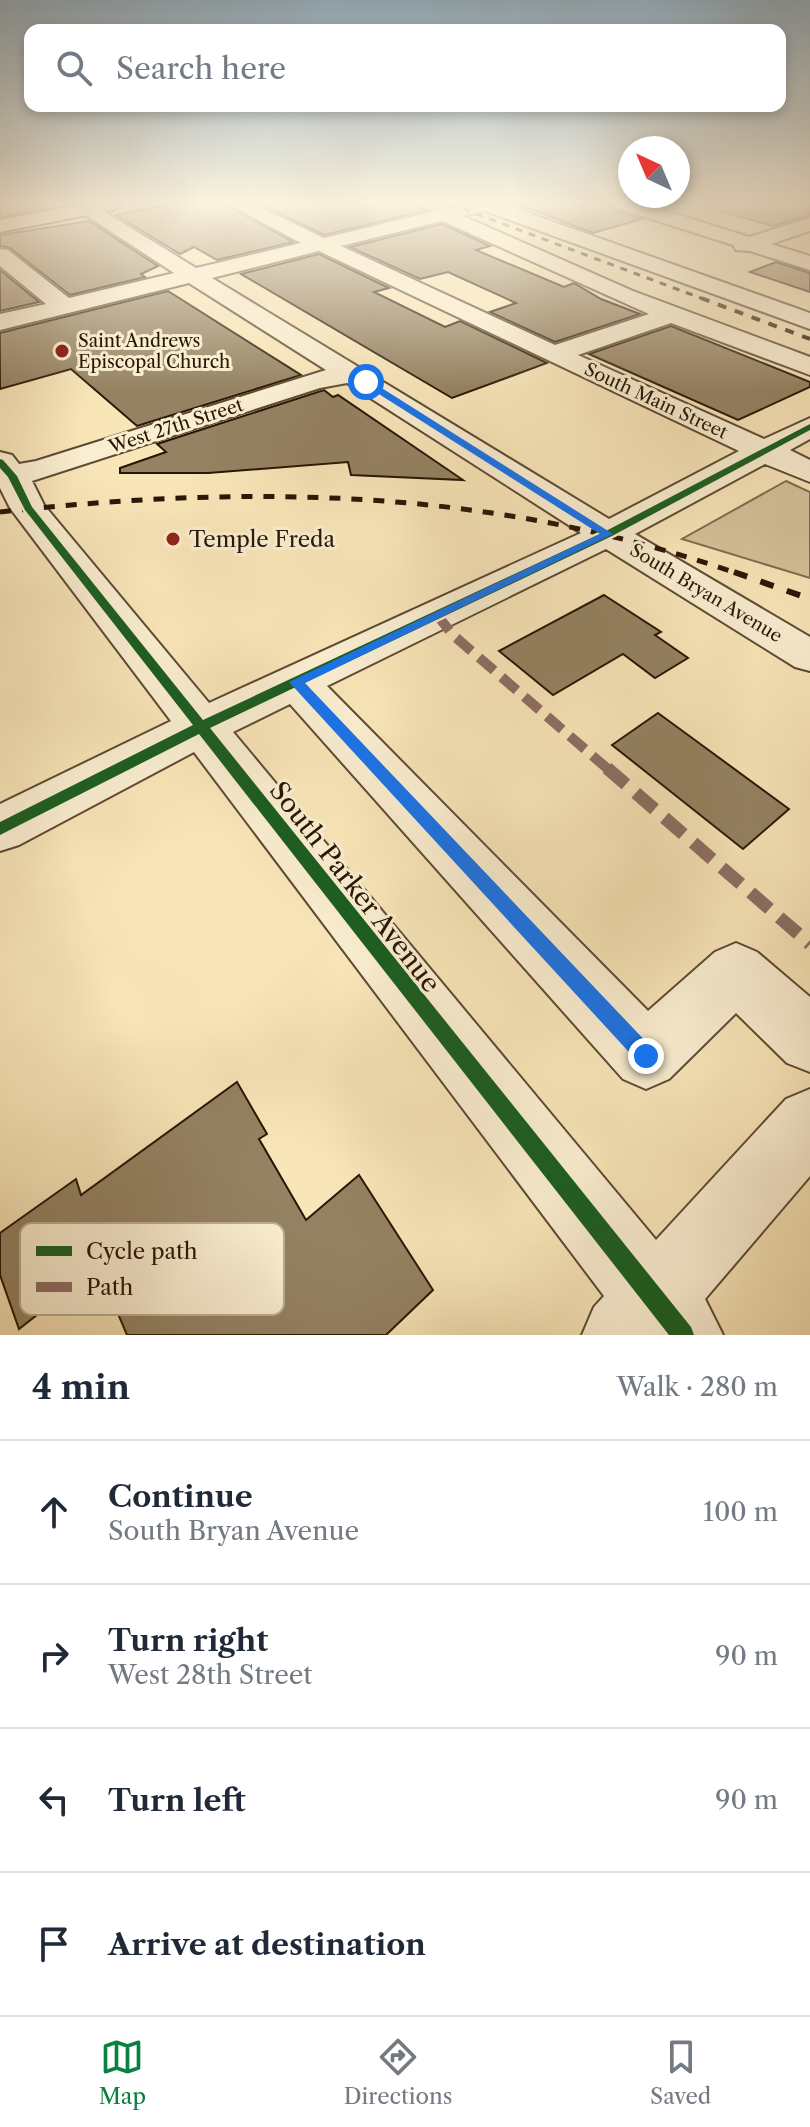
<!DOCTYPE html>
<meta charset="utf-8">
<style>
body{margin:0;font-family:"Libre Caslon Text",serif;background:#f2f2f3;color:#1f2937}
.compass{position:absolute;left:618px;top:136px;width:72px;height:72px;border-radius:50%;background:#fff;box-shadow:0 4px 12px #0003;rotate:316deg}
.stop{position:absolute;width:24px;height:24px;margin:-18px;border:6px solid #1a73e8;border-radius:50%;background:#fff}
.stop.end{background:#1a73e8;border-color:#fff;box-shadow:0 2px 8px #0008}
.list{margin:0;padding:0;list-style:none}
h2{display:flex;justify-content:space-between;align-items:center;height:104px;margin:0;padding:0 32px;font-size:34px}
h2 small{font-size:26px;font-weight:400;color:#747a83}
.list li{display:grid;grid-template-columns:52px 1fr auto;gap:24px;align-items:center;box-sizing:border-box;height:144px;padding:0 32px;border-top:2px solid #e0e1e3}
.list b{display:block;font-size:30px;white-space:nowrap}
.list p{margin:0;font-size:26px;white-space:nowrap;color:#747a83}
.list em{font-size:26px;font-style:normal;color:#747a83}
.icon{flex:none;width:44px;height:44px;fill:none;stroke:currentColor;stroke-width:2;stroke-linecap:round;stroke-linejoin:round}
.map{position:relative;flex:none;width:810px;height:1335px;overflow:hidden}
.search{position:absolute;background:#fff;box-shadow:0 4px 12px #0003;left:24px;right:24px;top:24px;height:88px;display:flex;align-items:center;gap:20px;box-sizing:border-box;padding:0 28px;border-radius:16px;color:#747a83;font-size:30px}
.sheet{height:680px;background:#fff}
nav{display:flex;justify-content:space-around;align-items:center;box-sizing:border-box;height:112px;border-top:2px solid #e0e1e3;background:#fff;font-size:22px;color:#747a83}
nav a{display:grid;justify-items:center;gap:4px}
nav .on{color:#0b8043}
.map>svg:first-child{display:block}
.green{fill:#d5c29a;stroke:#7e6c50;stroke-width:2}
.building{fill:#948262;stroke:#281605;stroke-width:2}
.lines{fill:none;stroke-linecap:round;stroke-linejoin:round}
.minor-casing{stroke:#5c4a32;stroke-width:4}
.major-casing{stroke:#281605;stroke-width:4}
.minor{fill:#faeed1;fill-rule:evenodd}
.major{fill:#f8e5b8;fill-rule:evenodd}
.rail-far3{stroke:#281605;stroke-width:3;stroke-dasharray:7 7;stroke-linecap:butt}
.rail-far2{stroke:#281605;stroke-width:4;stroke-dasharray:9 9;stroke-linecap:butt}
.rail-far1{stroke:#281605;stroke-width:5;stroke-dasharray:11 11;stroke-linecap:butt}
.rail{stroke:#281605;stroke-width:6;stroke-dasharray:14 14;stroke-linecap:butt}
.quiet-far1{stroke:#8d6e63;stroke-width:10;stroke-dasharray:20 10;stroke-linecap:butt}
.quiet{stroke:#8d6e63;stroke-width:13;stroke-dasharray:25 13;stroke-linecap:butt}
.cycleway-casing{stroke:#faeed1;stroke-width:5}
.cycleway{fill:#1b5e20;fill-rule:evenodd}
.route{fill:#1a73e8}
.poi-dot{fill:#8f2418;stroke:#faeed1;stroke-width:3}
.labels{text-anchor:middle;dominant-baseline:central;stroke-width:6;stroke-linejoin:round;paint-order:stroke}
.far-poi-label{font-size:18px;fill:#281605;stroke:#faeed1;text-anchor:start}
.far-street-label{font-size:18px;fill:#281605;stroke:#faeed1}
.poi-label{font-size:22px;fill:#281605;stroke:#faeed1;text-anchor:start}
.near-street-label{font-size:26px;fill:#281605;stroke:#faeed1}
.key{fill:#faeed1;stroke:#bbad94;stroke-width:2}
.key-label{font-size:22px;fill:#281605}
</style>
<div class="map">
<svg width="810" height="1335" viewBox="0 0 810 1335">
<rect width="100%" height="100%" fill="#f8e5b8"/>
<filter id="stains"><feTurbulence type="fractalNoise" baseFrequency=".0025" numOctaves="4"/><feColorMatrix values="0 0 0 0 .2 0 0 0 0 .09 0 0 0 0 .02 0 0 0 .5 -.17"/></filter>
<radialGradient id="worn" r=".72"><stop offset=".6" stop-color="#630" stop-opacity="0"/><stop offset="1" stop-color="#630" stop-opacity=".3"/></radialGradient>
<polygon class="green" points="786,481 810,492 810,578 682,539"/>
<g class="building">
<polygon points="0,204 36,204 43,209 0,217"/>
<polygon points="168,204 225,204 293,242 217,260 194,247 180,254 116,215"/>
<polygon points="260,204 414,204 428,210 324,235"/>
<polygon points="517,204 612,204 616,211 642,219 593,233"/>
<polygon points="723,204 810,204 810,215 773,226 722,212"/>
<polygon points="89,221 158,266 141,274 145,277 70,295 10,248 0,246 0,235"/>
<polygon points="442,224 490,246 476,250 564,287 574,283 601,299 640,314 555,342 490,312 516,303 448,272 420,279 350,247"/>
<polygon points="319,254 389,288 374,292 445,327 460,321 547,363 452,398 241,274"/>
<polygon points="776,262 810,273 810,292 750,272"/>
<polygon points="0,270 39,302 0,311"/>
<polygon points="168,291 301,375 137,426 71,369 0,389 0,333"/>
<polygon points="671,326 810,382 810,387 738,420 589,354"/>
<polygon points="324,390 333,397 338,395 463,480 351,475 348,462 208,473 120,473 120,468 166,452 157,444"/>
<polygon points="604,595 661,632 655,635 688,658 655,678 623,654 553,695 499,651"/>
<polygon points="658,713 789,809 743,849 612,745"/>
<polygon points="237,1082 267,1134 259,1139 306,1220 359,1175 433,1290 386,1335 127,1335 98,1267 19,1329 0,1275 0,1233 76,1179 81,1195"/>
</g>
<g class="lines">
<defs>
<g id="minor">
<path d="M69 204H92L196 268 301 243 228 204H253L324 238 464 204H503L810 313V329L485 211 463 216 633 291 810 357V375L671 323 578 355 764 439 810 418V439L790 450 810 460V482L765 464 635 534 810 637V671L795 667 606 549 327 686 648 1011 715 952 736 943 757 952 810 997V1072L787 1063 736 1013 669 1079 646 1089 623 1079 290 704 233 732 656 1240 786 1099 810 1089V1176L705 1299 723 1335H582L594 1307 604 1296 194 752 19 845 0 851V804L171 721 10 508 0 488V452L12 455 19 464 36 461 326 370 189 283 0 330V314L46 304 0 266V249L8 250 69 298 174 273ZM442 221 649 314 555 345 341 246ZM319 251 739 451 609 519 212 278ZM347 383 581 533 209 703 44 505 32 481 320 388Z"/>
<polygon points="615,204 644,204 749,237 810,218 810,231 771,244 810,256 810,270 750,251 736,250 733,245 617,208"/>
</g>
<polygon id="major" points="82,204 122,204 113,210 0,232 0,220"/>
</defs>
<use href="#minor" class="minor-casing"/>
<use href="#major" class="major-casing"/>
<use href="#minor" class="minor"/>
<use href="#major" class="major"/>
<polyline class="rail-far3" points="450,204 706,300"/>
<polyline class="rail-far2" points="701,298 810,339"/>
<path class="rail-far1" d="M0 512C256 484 493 488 739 574"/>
<polyline class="rail" points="734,572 810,599"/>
<polyline class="quiet-far1" points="437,615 453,635 609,770"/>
<polyline class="quiet" points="607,768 810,944"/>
<defs>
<polygon id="cycleway" points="810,424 810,430 612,536 210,728 691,1327 694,1335 669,1335 199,734 0,835 0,822 193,725 25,510 8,477 0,468 0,459 3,460 17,476 32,507 203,720 604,532"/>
</defs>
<use href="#cycleway" class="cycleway-casing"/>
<use href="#cycleway" class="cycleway"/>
</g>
<linearGradient id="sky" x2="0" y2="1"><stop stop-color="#92acbc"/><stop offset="0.52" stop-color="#fcf3df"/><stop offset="1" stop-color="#fcf3df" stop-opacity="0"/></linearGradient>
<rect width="810" height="391" fill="url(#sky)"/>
<polygon class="route" points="363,380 369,380 613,534 305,683 653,1049 655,1056 653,1063 646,1066 639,1063 289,682 600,534 363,384"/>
<g class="poi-dot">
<circle cx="62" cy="351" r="8"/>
<circle cx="173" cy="539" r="8"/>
</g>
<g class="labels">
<g class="far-poi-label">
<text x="78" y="341">Saint Andrews<tspan x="78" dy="21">Episcopal Church</tspan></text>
</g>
<g class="far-street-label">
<text transform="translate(656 401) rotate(25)">South Main Street</text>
<text transform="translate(176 426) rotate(-18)">West 27th Street</text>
<text transform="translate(706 593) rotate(31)">South Bryan Avenue</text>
</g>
<g class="poi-label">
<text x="189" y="539">Temple Freda</text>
</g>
<g class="near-street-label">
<text transform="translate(355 887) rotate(52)">South Parker Avenue</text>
</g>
</g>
<rect x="20" y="1223" width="264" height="92" rx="12" class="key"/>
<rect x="36" y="1246" width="36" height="10" fill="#1b5e20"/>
<rect x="36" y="1282" width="36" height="10" fill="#8d6e63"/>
<g class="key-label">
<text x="86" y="1259">Cycle path</text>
<text x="86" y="1295">Path</text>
</g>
<rect width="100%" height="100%" filter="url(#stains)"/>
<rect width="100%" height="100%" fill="url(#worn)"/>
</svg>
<svg class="compass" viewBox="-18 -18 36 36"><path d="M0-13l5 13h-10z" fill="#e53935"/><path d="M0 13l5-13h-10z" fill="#747a83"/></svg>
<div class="stop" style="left:366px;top:382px"></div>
<div class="stop end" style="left:646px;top:1056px"></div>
<div class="search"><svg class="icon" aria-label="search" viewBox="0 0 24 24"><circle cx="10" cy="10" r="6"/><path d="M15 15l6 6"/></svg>Search here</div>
</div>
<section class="sheet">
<h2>4 min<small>Walk · 280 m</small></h2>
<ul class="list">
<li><svg class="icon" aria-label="ahead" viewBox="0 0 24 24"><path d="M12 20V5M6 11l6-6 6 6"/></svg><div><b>Continue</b><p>South Bryan Avenue</p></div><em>100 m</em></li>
<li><svg class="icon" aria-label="right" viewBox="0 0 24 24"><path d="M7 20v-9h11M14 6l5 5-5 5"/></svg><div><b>Turn right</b><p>West 28th Street</p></div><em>90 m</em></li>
<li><svg class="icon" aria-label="left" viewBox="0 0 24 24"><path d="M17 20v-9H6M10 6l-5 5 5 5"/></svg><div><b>Turn left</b></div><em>90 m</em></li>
<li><svg class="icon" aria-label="arrive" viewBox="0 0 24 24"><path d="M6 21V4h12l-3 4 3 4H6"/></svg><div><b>Arrive at destination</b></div></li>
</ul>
</section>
<nav>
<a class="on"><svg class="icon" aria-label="map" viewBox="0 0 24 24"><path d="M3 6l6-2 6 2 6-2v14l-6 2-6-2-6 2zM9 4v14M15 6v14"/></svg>Map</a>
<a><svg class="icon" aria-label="directions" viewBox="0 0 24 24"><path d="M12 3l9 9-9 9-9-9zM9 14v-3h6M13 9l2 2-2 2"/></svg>Directions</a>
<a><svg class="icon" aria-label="saved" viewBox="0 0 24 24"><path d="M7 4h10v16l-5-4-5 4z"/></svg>Saved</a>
</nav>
